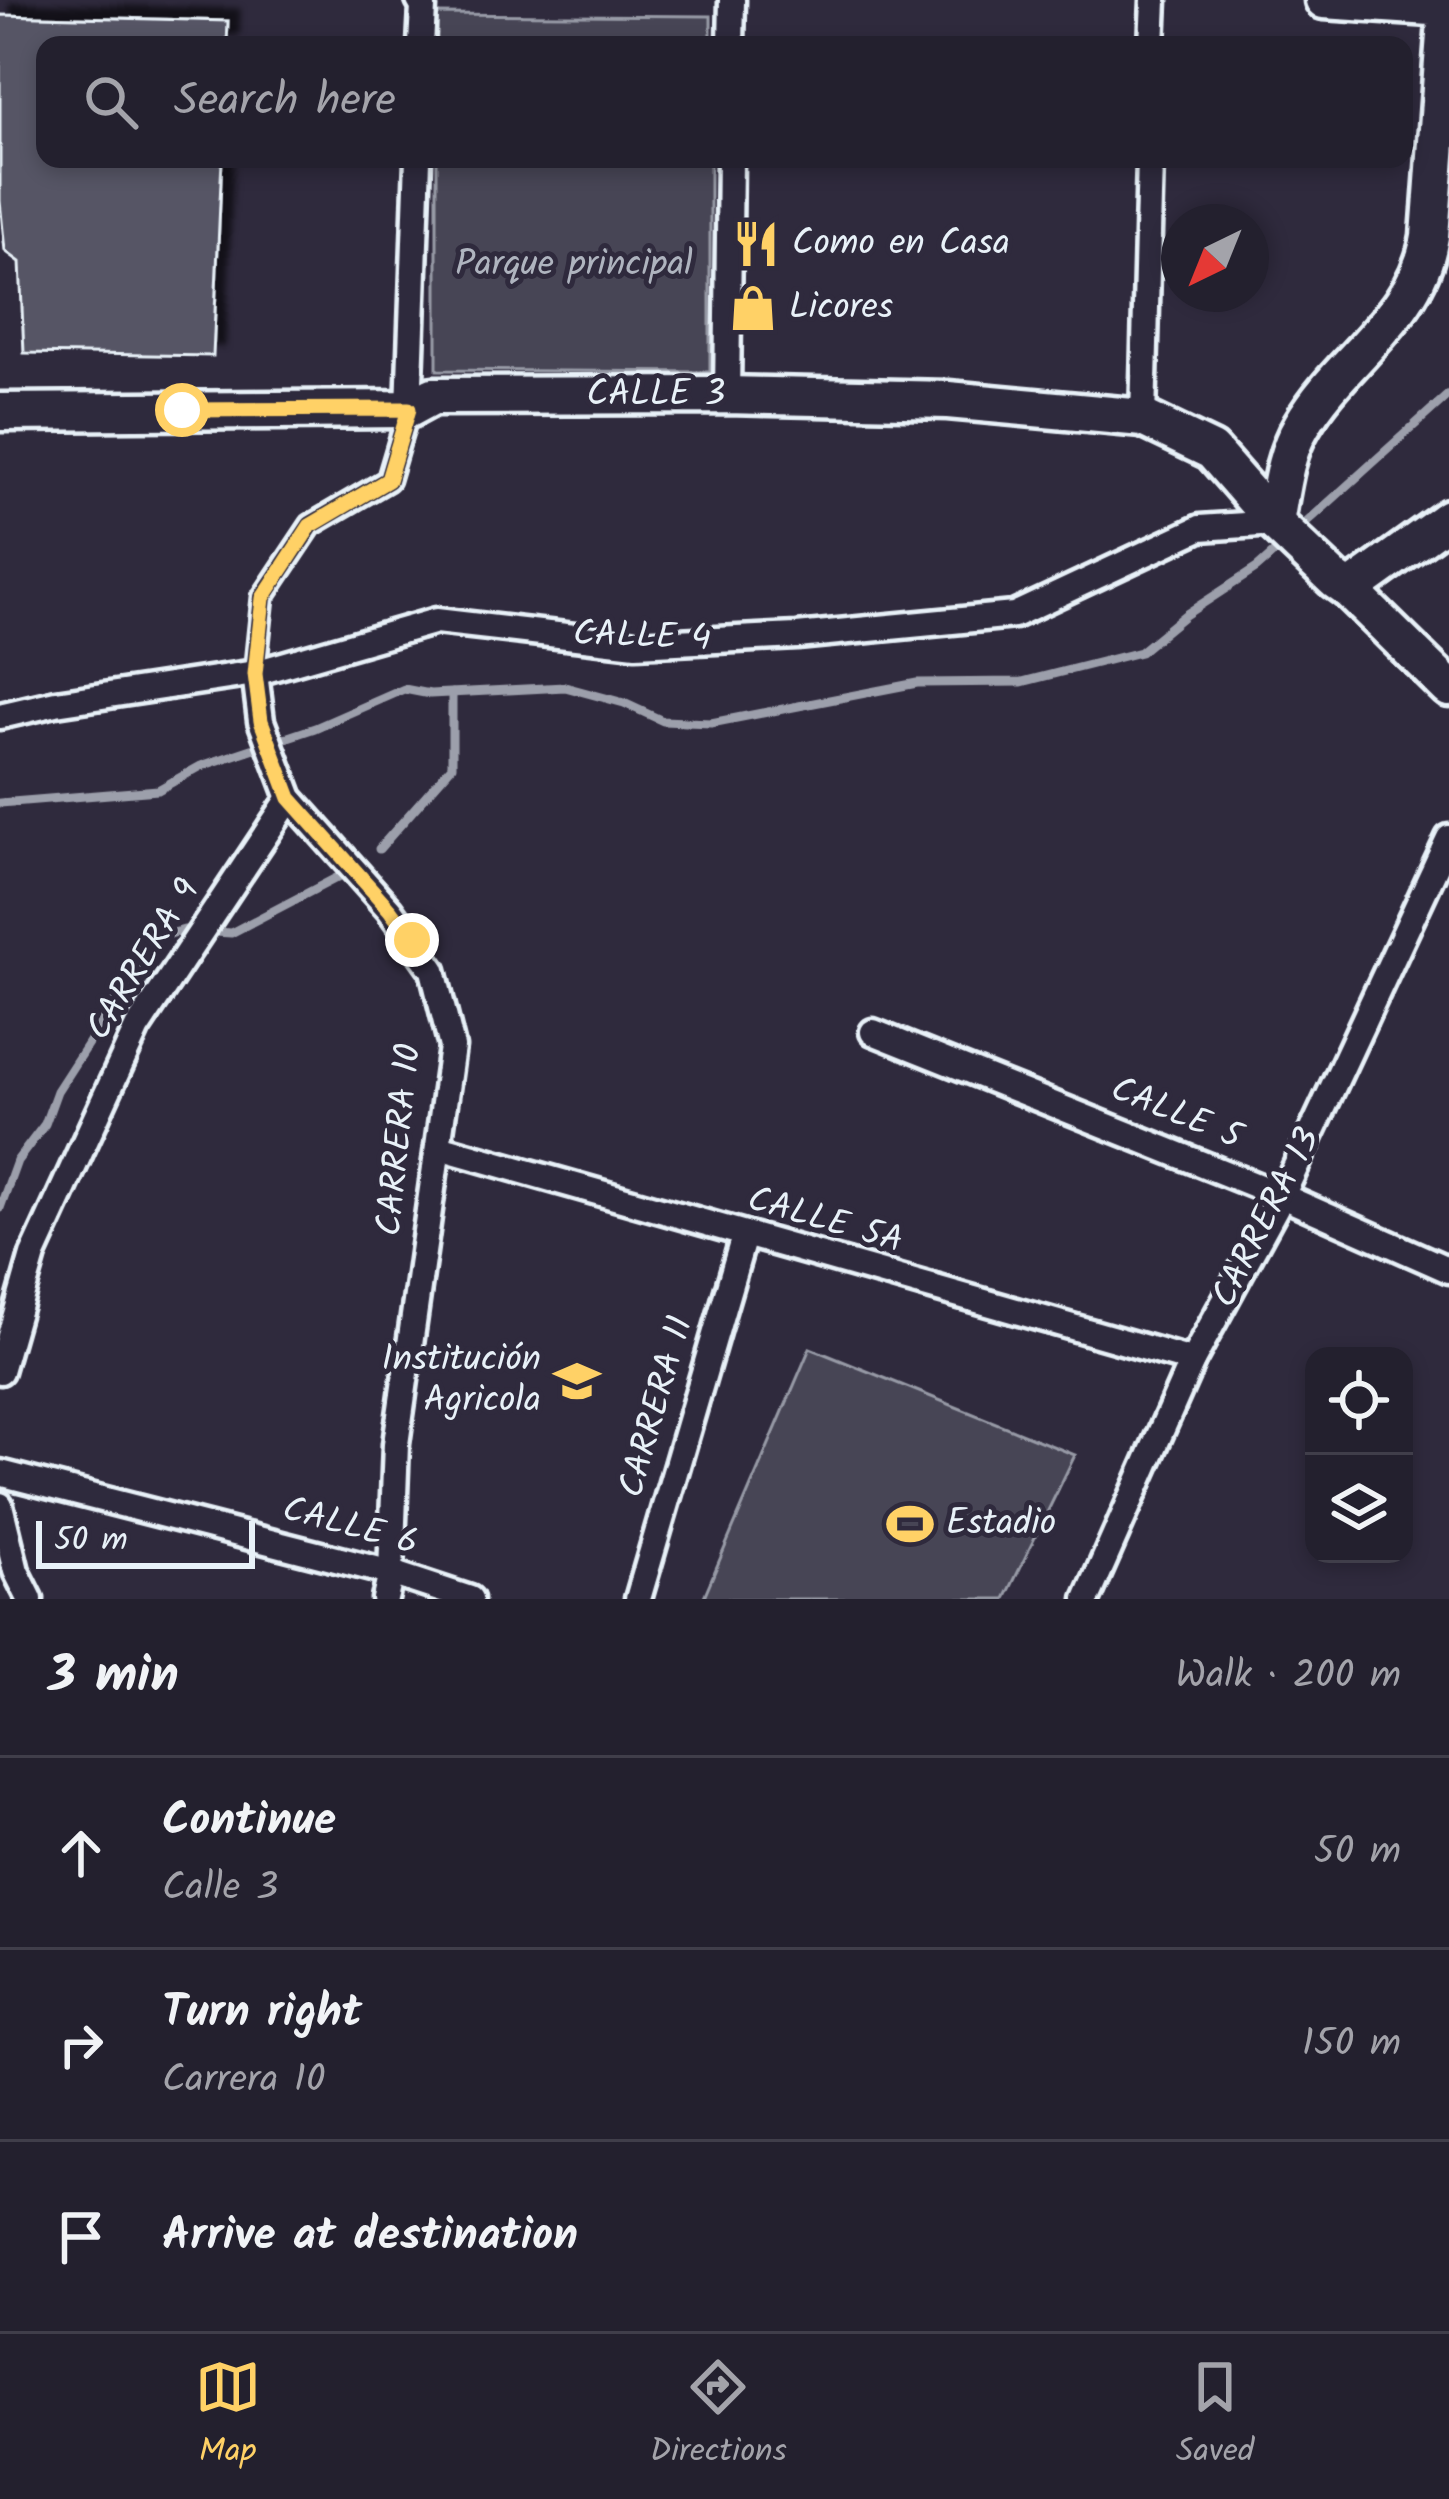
<!DOCTYPE html>
<meta charset="utf-8">
<style>
body{margin:0;font-family:Kalam,sans-serif;background:#2b2836;color:#f1f3f6}
.controls{position:absolute;right:36px;bottom:36px;display:grid;overflow:hidden;border-radius:24px;box-shadow:0 6px 18px #0003}
.controls button{width:108px;height:108px;display:grid;place-items:center;padding:0;border:0;border-bottom:3px solid #403e4a;background:#23202e;color:#f1f3f6;font:60px sans-serif}
.compass{position:absolute;left:1161px;top:204px;width:108px;height:108px;border-radius:50%;background:#23202e;box-shadow:0 6px 18px #0003;rotate:223deg}
.scale{position:absolute;left:36px;bottom:30px;width:219px;box-sizing:border-box;padding-left:12px;border:6px solid #e8f1f8;border-top:0;font-size:33px;line-height:42px;white-space:nowrap;color:#e8f1f8;-webkit-text-stroke:9px #2f2a3d;paint-order:stroke}
.stop{position:absolute;width:36px;height:36px;margin:-27px;border:9px solid #ffd166;border-radius:50%;background:#fff}
.stop.end{background:#ffd166;border-color:#fff;box-shadow:0 3px 12px #0008}
.list{margin:0;padding:0;list-style:none}
h2{display:flex;justify-content:space-between;align-items:center;height:156px;margin:0;padding:0 48px;font-size:51px}
h2 small{font-size:39px;font-weight:400;color:#a3a3aa}
.list li{display:grid;grid-template-columns:78px 1fr auto;gap:36px;align-items:center;box-sizing:border-box;height:192px;padding:0 48px;border-top:3px solid #403e4a}
.list b{display:block;font-size:45px;white-space:nowrap}
.list p{margin:0;font-size:39px;white-space:nowrap;color:#a3a3aa}
.list em{font-size:39px;font-style:normal;color:#a3a3aa}
.icon{flex:none;width:66px;height:66px;fill:none;stroke:currentColor;stroke-width:2;stroke-linecap:round;stroke-linejoin:round}
.map{position:relative;flex:none;width:1449px;height:1599px;overflow:hidden}
.search{position:absolute;background:#23202e;box-shadow:0 6px 18px #0003;left:36px;right:36px;top:36px;height:132px;display:flex;align-items:center;gap:30px;box-sizing:border-box;padding:0 42px;border-radius:24px;color:#a3a3aa;font-size:45px}
.sheet{height:732px;background:#23202e}
nav{display:flex;justify-content:space-around;align-items:center;box-sizing:border-box;height:168px;border-top:3px solid #403e4a;background:#23202e;font-size:33px;color:#a3a3aa}
nav a{display:grid;justify-items:center;gap:6px}
nav .on{color:#ffd166}
.map>svg:first-child{display:block}
.park{fill:#464455;stroke:#979aa6;stroke-width:3}
.lines{fill:none;stroke-linecap:round;stroke-linejoin:round}
.stream{stroke:#9c9fab;stroke-width:9}
.building{fill:#575565;stroke:#e8f1f8;stroke-width:3;filter:url(#shadow)}
.pedestrian-casing{stroke:#e8f1f8;stroke-width:27}
.minor-casing{stroke:#e8f1f8;stroke-width:33}
.secondary-casing{stroke:#e8f1f8;stroke-width:45}
.pedestrian{stroke:#2f2a3d;stroke-width:18}
.minor{stroke:#2f2a3d;stroke-width:24}
.secondary{stroke:#2f2a3d;stroke-width:36}
.route{stroke:#ffd166;stroke-width:15}
.labels{text-anchor:middle;dominant-baseline:central;stroke-width:10;stroke-linejoin:round;paint-order:stroke}
.poi-label{font-size:36px;fill:#e8f1f8;stroke:#2f2a3d;text-anchor:start}
.park-label{font-size:36px;fill:#afb4bf;stroke:#2f2a3d}
.street-label{font-size:36px;fill:#e8f1f8;stroke:#2f2a3d}
</style>
<div class="map">
<svg width="1449" height="1599" viewBox="0 0 1449 1599">
<defs>
<filter id="shadow"><feDropShadow dx="11" dy="-11" stdDeviation="3" flood-color="#0009"/></filter>
</defs>
<rect width="100%" height="100%" fill="#2f2a3d"/>
<filter id="ink" filterUnits="userSpaceOnUse"><feTurbulence type="fractalNoise" baseFrequency=".00833" numOctaves="2"/><feDisplacementMap in="SourceGraphic" scale="24" xChannelSelector="R" yChannelSelector="G"/><feConvolveMatrix kernelMatrix="1 2 1 2 8 2 1 2 1" color-interpolation-filters="sRGB"/></filter>
<g filter="url(#ink)">
<g class="park">
<polygon points="437,14 711,16 711,45 437,45"/>
<polygon points="437,159 710,159 710,372 437,370"/>
<polygon points="810,1348 1075,1455 1005,1599 703,1599"/>
</g>
<g class="lines">
<g class="stream">
<polyline points="1296,532 1449,394"/>
<polyline points="0,803 158,790 201,766 315,728 404,689 430,694 565,687 624,703 663,721 711,723 917,683 1022,682 1140,652 1185,615 1257,568 1284,544"/>
<polyline points="379,849 452,766 452,693"/>
<polyline points="0,1208 17,1161 45,1124 57,1091 156,938 184,930 231,933 342,875"/>
</g>
</g>
<polygon class="building" points="0,15 228,21 227,45 45,45 45,159 222,159 213,356 24,353 20,262 5,251 0,201"/>
<g class="lines">
<defs>
<polyline id="pedestrian" points="255,673 263,597 311,525 388,480 409,409"/>
<g id="minor">
<polyline points="419,0 423,7 421,45"/>
<polyline points="731,45 732,0"/>
<polyline points="1152,45 1154,0"/>
<polyline points="727,395 730,159"/>
<polyline points="409,409 418,159"/>
<polyline points="1143,418 1150,159"/>
<polyline points="255,673 261,721 290,798 390,910 433,970 452,1047 396,1444 391,1573 385,1599"/>
<polyline points="0,716 56,703 255,673 436,621 636,644 797,636 1014,615 1200,528 1275,523"/>
<polyline points="873,1032 1282,1196 1449,1270"/>
<polyline points="439,1147 1192,1361"/>
<polyline points="0,1371 33,1255 137,1028 290,798"/>
<polyline points="0,1473 391,1573 470,1599"/>
<polyline points="0,1505 16,1571 30,1599"/>
<polyline points="638,1599 744,1236"/>
<polyline points="1087,1599 1192,1361 1282,1196 1449,838"/>
</g>
<g id="secondary">
<polyline points="0,412 409,409 433,396 727,395 948,400 1143,418 1212,451 1275,523 1335,580 1349,590 1449,688"/>
<path d="M1275 523C1281 490 1284 455 1302 425 1341 358 1418 317 1430 236L1447 8 1324 0"/>
<polyline points="1349,590 1449,518"/>
</g>
</defs>
<use href="#pedestrian" class="pedestrian-casing"/>
<use href="#minor" class="minor-casing"/>
<use href="#secondary" class="secondary-casing"/>
<use href="#pedestrian" class="pedestrian"/>
<use href="#minor" class="minor"/>
<use href="#secondary" class="secondary"/>
</g>
</g>
<g class="lines" filter="url(#ink)">
<polyline class="route" points="182,410 409,409 388,480 310,526 263,598 255,674 261,721 290,798 390,910 412,940"/>
</g>
<defs>
<symbol id="restaurant-bare" viewBox="-9 -9 18 18"><path d="M-5-6h1v4h1v-4h1v4h1v-4h1v5L-1.5 .5V6h-2V.5L-5-1ZM5-6V6H3V1.5H1.5Q1.5-4 5-6Z" fill="#ffd166" stroke="#2f2a3d" stroke-width="2.5" paint-order="stroke"/></symbol>
<symbol id="shop-bare" viewBox="-9 -9 18 18"><path d="M-5-2.5h2.3a2.7 3.5 0 0 1 5.4 0H5L5.5 6h-11ZM-1.5-2.5h3a1.5 2.3 0 0 0-3 0Z" fill="#ffd166" stroke="#2f2a3d" stroke-width="2.5" paint-order="stroke"/></symbol>
<symbol id="school-bare" viewBox="-9 -9 18 18"><path d="M0-5L7-2L0 1L-7-2ZM-4 1L0 2.5L4 1V4Q0 6-4 4Z" fill="#ffd166" stroke="#2f2a3d" stroke-width="2.5" paint-order="stroke"/></symbol>
<symbol id="stadium-bare" viewBox="-9 -9 18 18"><path d="M0-5a6.5 5 0 1 0 0 10a6.5 5 0 1 0 0-10ZM-3.5-1.8h7v3.6h-7Z" fill="#ffd166" stroke="#2f2a3d" stroke-width="2.5" paint-order="stroke"/></symbol>
</defs>
<g fill-rule="evenodd">
<use href="#restaurant-bare" x="723" y="211" width="66" height="66"/>
<use href="#shop-bare" x="720" y="275" width="66" height="66"/>
<use href="#school-bare" x="544" y="1348" width="66" height="66"/>
<use href="#stadium-bare" x="877" y="1491" width="66" height="66"/>
</g>
<g class="labels">
<g class="poi-label">
<text x="792" y="244">Como en Casa</text>
<text x="789" y="308">Licores</text>
<text x="541" y="1360" text-anchor="end">Institución<tspan x="541" dy="41">Agricola</tspan></text>
<text x="946" y="1524">Estadio</text>
</g>
<g class="park-label">
<text x="574" y="265">Parque principal</text>
</g>
<g class="street-label">
<text x="656" y="395">CALLE 3</text>
<text transform="translate(642 637) rotate(2)">CALLE 4</text>
<text transform="translate(144 960) rotate(-58)">CARRERA 9</text>
<text transform="translate(1176 1114) rotate(22)">CALLE 5</text>
<text transform="translate(400 1140) rotate(-84)">CARRERA 10</text>
<text transform="translate(1267 1218) rotate(-63)">CARRERA 13</text>
<text transform="translate(825 1221) rotate(16)">CALLE 5A</text>
<text transform="translate(657 1407) rotate(-74)">CARRERA 11</text>
<text transform="translate(350 1527) rotate(15)">CALLE 6</text>
</g>
</g>
</svg>
<div class="controls">
<button><svg class="icon" aria-label="locate" viewBox="0 0 24 24"><circle cx="12" cy="12" r="6"/><path d="M12 2v4M12 18v4M2 12h4M18 12h4"/></svg></button>
<button><svg class="icon" aria-label="layers" viewBox="0 0 24 24"><path d="M12 4l9 5-9 5-9-5zM3 14l9 5 9-5"/></svg></button>
</div>
<svg class="compass" viewBox="-18 -18 36 36"><path d="M0-13l5 13h-10z" fill="#e53935"/><path d="M0 13l5-13h-10z" fill="#a3a3aa"/></svg>
<div class="scale">50 m</div>
<div class="stop" style="left:182px;top:410px"></div>
<div class="stop end" style="left:412px;top:940px"></div>
<div class="search"><svg class="icon" aria-label="search" viewBox="0 0 24 24"><circle cx="10" cy="10" r="6"/><path d="M15 15l6 6"/></svg>Search here</div>
</div>
<section class="sheet">
<h2>3 min<small>Walk · 200 m</small></h2>
<ul class="list">
<li><svg class="icon" aria-label="ahead" viewBox="0 0 24 24"><path d="M12 20V5M6 11l6-6 6 6"/></svg><div><b>Continue</b><p>Calle 3</p></div><em>50 m</em></li>
<li><svg class="icon" aria-label="right" viewBox="0 0 24 24"><path d="M7 20v-9h11M14 6l5 5-5 5"/></svg><div><b>Turn right</b><p>Carrera 10</p></div><em>150 m</em></li>
<li><svg class="icon" aria-label="arrive" viewBox="0 0 24 24"><path d="M6 21V4h12l-3 4 3 4H6"/></svg><div><b>Arrive at destination</b></div></li>
</ul>
</section>
<nav>
<a class="on"><svg class="icon" aria-label="map" viewBox="0 0 24 24"><path d="M3 6l6-2 6 2 6-2v14l-6 2-6-2-6 2zM9 4v14M15 6v14"/></svg>Map</a>
<a><svg class="icon" aria-label="directions" viewBox="0 0 24 24"><path d="M12 3l9 9-9 9-9-9zM9 14v-3h6M13 9l2 2-2 2"/></svg>Directions</a>
<a><svg class="icon" aria-label="saved" viewBox="0 0 24 24"><path d="M7 4h10v16l-5-4-5 4z"/></svg>Saved</a>
</nav>
